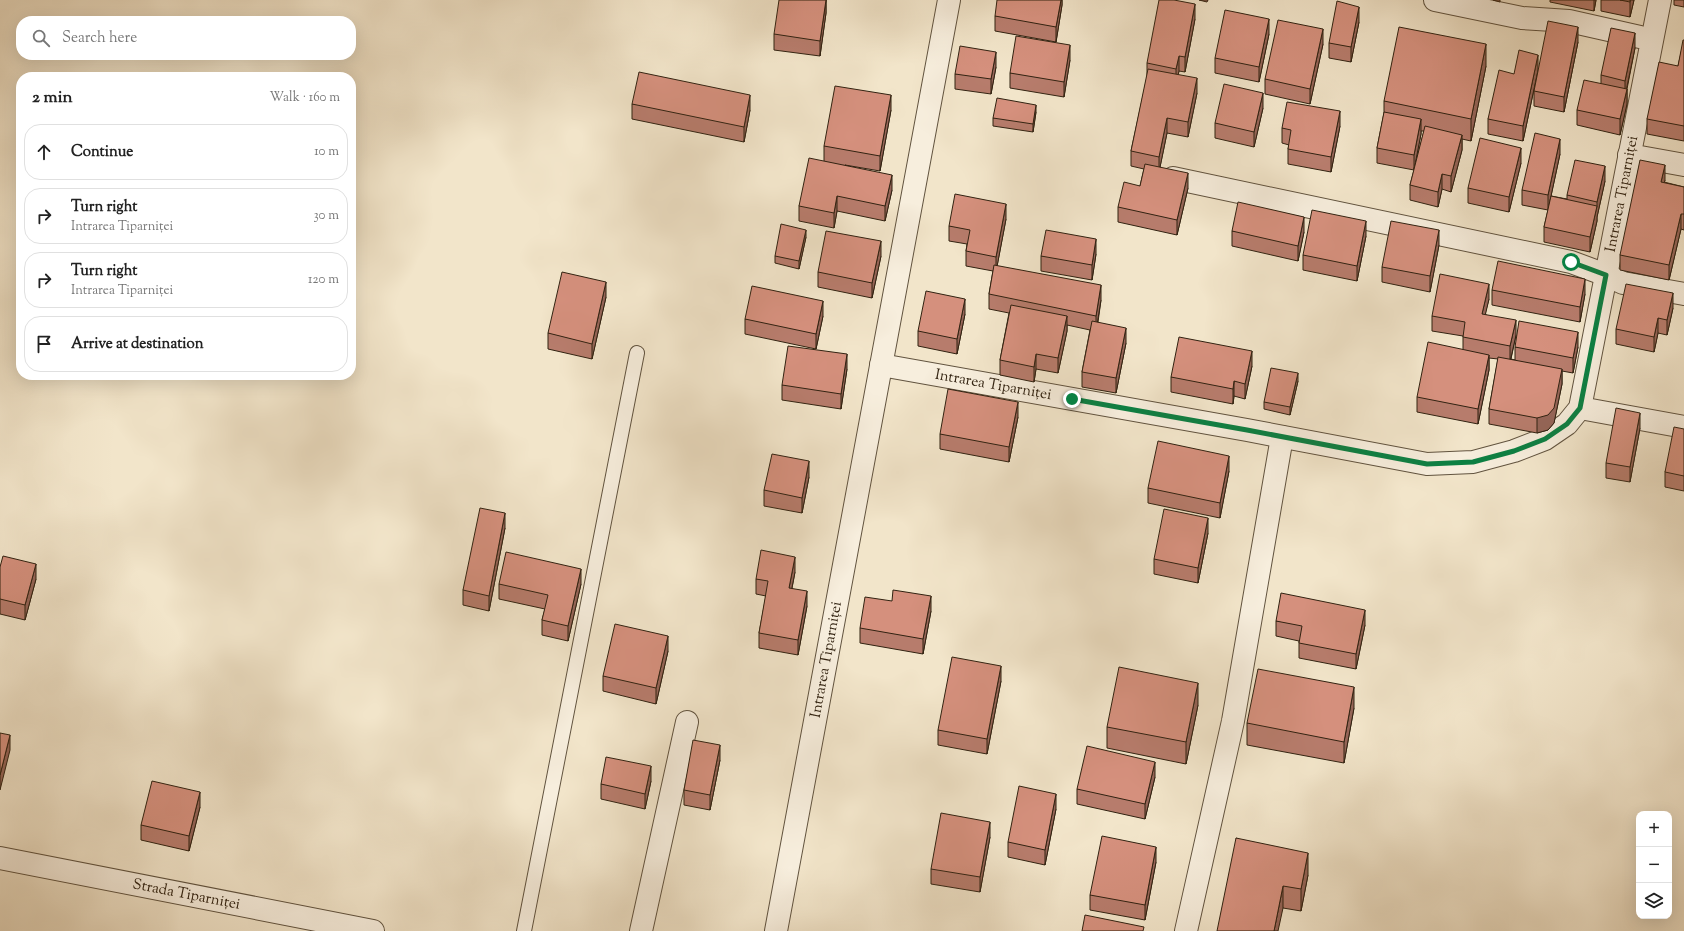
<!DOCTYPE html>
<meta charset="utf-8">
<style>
body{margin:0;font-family:"Sorts Mill Goudy",serif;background:#f2f2f2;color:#222}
.controls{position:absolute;right:12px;bottom:12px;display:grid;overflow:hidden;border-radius:8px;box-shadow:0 4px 16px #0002}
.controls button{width:36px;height:36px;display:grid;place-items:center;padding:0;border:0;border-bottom:1px solid #e0e0e0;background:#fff;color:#222;font:20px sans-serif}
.stop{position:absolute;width:12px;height:12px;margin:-9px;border:3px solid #0b8043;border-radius:50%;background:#fff}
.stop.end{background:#0b8043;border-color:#fff;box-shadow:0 1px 4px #0008}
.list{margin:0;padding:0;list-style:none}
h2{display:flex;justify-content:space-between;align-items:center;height:52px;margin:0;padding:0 16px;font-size:17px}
h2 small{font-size:13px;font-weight:400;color:#767676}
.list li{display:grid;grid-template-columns:26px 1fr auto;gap:12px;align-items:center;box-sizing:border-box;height:56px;margin:0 8px 8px;padding:0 8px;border:1px solid #e0e0e0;border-radius:16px}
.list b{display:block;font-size:15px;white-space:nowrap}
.list p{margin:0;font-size:13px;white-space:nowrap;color:#767676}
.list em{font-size:13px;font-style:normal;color:#767676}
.icon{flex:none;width:22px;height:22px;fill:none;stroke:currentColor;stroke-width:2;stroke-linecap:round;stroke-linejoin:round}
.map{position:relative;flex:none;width:1684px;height:931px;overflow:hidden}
.search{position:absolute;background:#fff;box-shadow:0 4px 16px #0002;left:16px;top:16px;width:340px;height:44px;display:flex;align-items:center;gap:10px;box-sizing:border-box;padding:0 14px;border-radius:16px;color:#767676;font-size:15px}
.panel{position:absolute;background:#fff;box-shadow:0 4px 16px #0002;left:16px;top:72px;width:340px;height:308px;border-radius:16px}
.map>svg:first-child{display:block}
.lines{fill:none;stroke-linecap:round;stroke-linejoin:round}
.lane-casing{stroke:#61533f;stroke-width:16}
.street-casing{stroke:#61533f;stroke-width:24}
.lane{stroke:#f7eedd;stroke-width:14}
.street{stroke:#f7eedd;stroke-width:22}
.wall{fill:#b77c6c;stroke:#312211;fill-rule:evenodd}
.shaded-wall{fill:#956558;stroke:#312211}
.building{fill:#d5907d;stroke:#312211}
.route{stroke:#0b8043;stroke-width:5}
.labels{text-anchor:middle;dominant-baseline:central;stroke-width:3;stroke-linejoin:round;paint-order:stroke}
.street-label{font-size:15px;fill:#312211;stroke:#f7eedd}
</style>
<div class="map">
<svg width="1684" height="931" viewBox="0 0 1684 931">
<rect width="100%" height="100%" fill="#f2e5ca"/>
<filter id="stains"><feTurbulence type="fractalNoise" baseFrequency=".005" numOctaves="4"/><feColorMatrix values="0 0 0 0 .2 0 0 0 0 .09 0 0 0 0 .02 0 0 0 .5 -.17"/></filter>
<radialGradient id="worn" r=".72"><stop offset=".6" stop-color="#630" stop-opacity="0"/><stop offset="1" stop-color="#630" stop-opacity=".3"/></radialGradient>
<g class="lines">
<defs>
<polyline id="lane" points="524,931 637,353"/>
<g id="street">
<polyline points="1435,0 1522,18 1569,21 1640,37"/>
<polyline points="1629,155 1684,165"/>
<polyline points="1173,178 1571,262 1606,275 1623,283 1684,294"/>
<path id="s1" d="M881 365 1247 430 1427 464 1473 462 1514 451 1545 439 1567 424 1580 408 1660 0"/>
<polyline points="1580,408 1684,427"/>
<path id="s2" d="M0 858 373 931"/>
<polyline points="641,931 687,722"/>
<path id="s3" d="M776 931 949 0"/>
<polyline points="1186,931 1233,721 1282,437"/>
</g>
</defs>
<use href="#lane" class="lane-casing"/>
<use href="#street" class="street-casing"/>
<use href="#lane" class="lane"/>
<use href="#street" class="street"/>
</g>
<g class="wall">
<polygon points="826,0 826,13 820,56 774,50 774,34"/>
<polygon points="1062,0 1062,5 1056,42 995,31 995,16"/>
<polygon points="1199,0 1208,0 1207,2"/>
<polygon points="1493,0 1500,0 1500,2"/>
<polygon points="1550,0 1596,0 1594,11 1550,2"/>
<polygon points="1601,0 1634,0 1630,17 1601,11"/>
<polygon points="1674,0 1684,0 1684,7 1674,5"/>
<polygon points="1195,19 1185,72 1179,71 1178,75 1197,93 1188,137 1167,133 1160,167 1188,188 1177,235 1118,222 1118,207 1140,186 1144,169 1131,166 1131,151 1147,77 1147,63"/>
<polygon points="1359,22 1351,62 1329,58 1329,43"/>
<polygon points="1269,34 1259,82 1215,73 1215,58"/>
<polygon points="1684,40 1684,141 1647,134 1647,119 1678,66"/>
<polygon points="1578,42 1564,112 1534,106 1534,91"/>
<polygon points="1323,44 1310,104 1265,94 1265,79"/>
<polygon points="1635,48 1627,89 1627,104 1620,135 1577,125 1577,110 1601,83 1601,75"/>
<polygon points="1070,60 1064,97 1010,88 1010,73"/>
<path d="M1486 66 1471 141 1462 139V150L1451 192 1442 189 1438 207 1410 200V185L1414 170 1377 163V148L1384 113V101ZM1421 131H1424L1414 169 1421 134Z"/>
<polygon points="996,67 991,94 955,89 955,74"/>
<polygon points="1538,70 1523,141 1488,134 1488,119 1514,74"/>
<polygon points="632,104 750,110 744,142 632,119"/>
<polygon points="1263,108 1254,147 1215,138 1215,123"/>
<polygon points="891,110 880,171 845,165 892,190 885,221 837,211 834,228 799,221 799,206 824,161 824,146"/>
<polygon points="1036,112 1033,132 993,126 993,118"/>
<polygon points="1340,126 1331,172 1288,164 1288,149 1289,145 1282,143 1282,128"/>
<polygon points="1560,154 1551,196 1567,199 1567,195 1605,181 1597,217 1597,221 1590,252 1544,242 1544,227 1548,210 1522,205 1522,190"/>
<polygon points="1521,163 1509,212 1468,203 1468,188"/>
<polygon points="1665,180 1664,182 1684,187 1684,230 1681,229 1669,280 1620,270 1620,255"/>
<polygon points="1006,219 997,266 1101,300 1098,322 1126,343 1116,393 1082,387 1082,372 1090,330 1067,325 1067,331 1058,373 1036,369 1034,382 1000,375 1000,360 1009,313 989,309 989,294 993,271 966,266 966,251 967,244 949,241 949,226"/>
<polygon points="1232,231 1304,232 1298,261 1232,246"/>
<polygon points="1366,236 1357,281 1303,270 1303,255"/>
<polygon points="806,237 799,269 775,263 775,256"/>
<polygon points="1439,245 1430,292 1382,282 1382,267"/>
<polygon points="1096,254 1092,280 1041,271 1041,256"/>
<polygon points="881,256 872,298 818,287 818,272"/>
<polygon points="1492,290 1585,294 1580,322 1492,305"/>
<polygon points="606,297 592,359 548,349 548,333"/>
<polygon points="1489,299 1485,314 1516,335 1511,359 1515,360 1515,347 1578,347 1573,373 1562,371 1562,384 1554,423 1548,430 1537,433 1489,424 1489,409 1498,359 1489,358 1489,370 1478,424 1417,412 1417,397 1463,349 1463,336 1432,331 1432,316"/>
<polygon points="1673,308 1667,335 1658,333 1654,352 1616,344 1616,329"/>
<polygon points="965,314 957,354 918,346 918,331"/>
<polygon points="823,316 816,349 745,334 745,319"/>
<polygon points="1252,366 1245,399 1234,396 1233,404 1171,392 1171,377"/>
<polygon points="847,369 841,409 782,400 782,385"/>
<polygon points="1298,381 1290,415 1264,409 1264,402"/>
<polygon points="1018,417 1009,462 940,449 940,434"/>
<polygon points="1640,428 1630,482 1606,478 1606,463"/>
<polygon points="1684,429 1684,491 1665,487 1665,472"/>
<polygon points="1229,471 1220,518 1148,503 1148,488"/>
<polygon points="809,477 802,513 764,506 764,490"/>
<polygon points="505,528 489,611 463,605 463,590"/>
<polygon points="1208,533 1198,583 1154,574 1154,559"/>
<polygon points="0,567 36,579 25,620 0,614"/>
<polygon points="795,572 792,588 807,606 798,655 759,648 759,633 766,596 756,594 756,579"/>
<polygon points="499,584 581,584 568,641 542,635 542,620 545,609 499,599"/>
<polygon points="892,601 931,611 923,654 860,643 860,628"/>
<polygon points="1276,621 1365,625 1356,669 1299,658 1299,641 1276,636"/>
<polygon points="668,651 656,704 603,691 603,676"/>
<polygon points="1001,681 987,754 938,745 938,730"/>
<polygon points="1198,705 1186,764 1107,748 1107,727"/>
<polygon points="1354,708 1344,763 1247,745 1247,723"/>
<polygon points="720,760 710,810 684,805 684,790"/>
<polygon points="1155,777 1145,819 1077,804 1077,789"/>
<polygon points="651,781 645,809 601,799 601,784"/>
<polygon points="200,807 189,851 141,840 141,825"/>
<polygon points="1056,809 1045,865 1008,857 1008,842"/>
<polygon points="990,837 980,892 931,884 931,869"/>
<polygon points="1236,838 1308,875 1301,911 1283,908"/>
<polygon points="1156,862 1145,920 1090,910 1090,895"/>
</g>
<g class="shaded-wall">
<polygon points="826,0 826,13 820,56 820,41"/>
<polygon points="1061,0 1062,0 1062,5 1056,42 1056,27"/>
<polygon points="1594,0 1596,0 1594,11"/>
<polygon points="1630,0 1634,0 1630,17"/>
<polygon points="1195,4 1195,19 1185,72 1185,57"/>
<polygon points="1359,7 1359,22 1351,62 1351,47"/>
<polygon points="1269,19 1269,34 1259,82 1259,67"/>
<polygon points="1578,27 1578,42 1564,112 1564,97"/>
<polygon points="1323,29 1323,44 1310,104 1310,89"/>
<polygon points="1635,33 1635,48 1625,96 1625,81"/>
<polygon points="1486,44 1486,66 1471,141 1471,119"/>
<polygon points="1070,45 1070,60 1064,97 1064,82"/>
<polygon points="996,52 996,67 991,94 991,79"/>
<polygon points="1538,55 1538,70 1523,141 1523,126"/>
<polygon points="1179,56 1179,71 1176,84 1176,69"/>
<polygon points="1197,78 1197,93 1188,137 1188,122"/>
<polygon points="1627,89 1627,104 1620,135 1620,119"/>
<polygon points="1263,93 1263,108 1254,147 1254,132"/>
<polygon points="750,95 750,110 744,142 744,127"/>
<polygon points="891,95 891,110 880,171 880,156"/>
<polygon points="1036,105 1036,112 1033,132 1033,124"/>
<polygon points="1340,111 1340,126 1331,172 1331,157"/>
<polygon points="1167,118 1167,133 1159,172 1159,157"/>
<polygon points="1421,119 1421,134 1414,170 1414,155"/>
<polygon points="1462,135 1462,150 1451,192 1451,176"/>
<polygon points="1560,139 1560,154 1548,210 1548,195"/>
<polygon points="1521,148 1521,163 1509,212 1509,197"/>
<polygon points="1665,165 1665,180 1661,197 1661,182"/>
<polygon points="1605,166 1605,181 1597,217 1597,221 1590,252 1590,237 1597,206 1597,202"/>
<polygon points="1188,173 1188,188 1177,235 1177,220"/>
<polygon points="1442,174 1442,189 1438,207 1438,192"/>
<polygon points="892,175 892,190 885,221 885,206"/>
<polygon points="837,196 837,211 834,228 834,213"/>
<polygon points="1006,204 1006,219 996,272 996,257"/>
<polygon points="1681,214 1681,229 1669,280 1669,265"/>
<polygon points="1304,217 1304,232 1298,261 1298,246"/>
<polygon points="1366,221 1366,236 1357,281 1357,266"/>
<polygon points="806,230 806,237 799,269 799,261"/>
<polygon points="1439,230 1439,245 1430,292 1430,276"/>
<polygon points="1096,239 1096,254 1092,280 1092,265"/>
<polygon points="881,241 881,256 872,298 872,283"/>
<polygon points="1585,279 1585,294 1580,322 1580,307"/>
<polygon points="606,282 606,297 592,359 592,344"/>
<polygon points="1489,284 1489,299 1482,329 1482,314"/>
<polygon points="1101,285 1101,300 1096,331 1096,316"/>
<polygon points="1673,293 1673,308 1667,335 1667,320"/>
<polygon points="965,299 965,314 957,354 957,339"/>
<polygon points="823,301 823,316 816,349 816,334"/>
<polygon points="1067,316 1067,331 1058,373 1058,358"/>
<polygon points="1658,318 1658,333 1654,352 1654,337"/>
<polygon points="1516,320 1516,335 1510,362 1510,346"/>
<polygon points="1126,328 1126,343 1116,393 1116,378"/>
<polygon points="1578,332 1578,347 1573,373 1573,358"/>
<polygon points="1252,351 1252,366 1245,399 1245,384"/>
<polygon points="847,354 847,369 841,409 841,394"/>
<polygon points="1036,354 1036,369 1034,382 1034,367"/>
<polygon points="1489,355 1489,370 1478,424 1478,409"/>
<polygon points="1562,369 1562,384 1554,423 1548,430 1537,433 1537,418"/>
<polygon points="1298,373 1298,381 1290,415 1290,407"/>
<polygon points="1234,381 1234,396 1233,404 1233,389"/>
<polygon points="1018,402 1018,417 1009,462 1009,447"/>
<polygon points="1640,413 1640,428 1630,482 1630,467"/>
<polygon points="1229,456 1229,471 1220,518 1220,503"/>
<polygon points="809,461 809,477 802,513 802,498"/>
<polygon points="505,513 505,528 489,611 489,596"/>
<polygon points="1208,518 1208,533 1198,583 1198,568"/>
<polygon points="795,557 795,572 789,603 789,588"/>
<polygon points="36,564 36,579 25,620 25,605"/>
<polygon points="581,569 581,584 568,641 568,626"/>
<polygon points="807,591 807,606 798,655 798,640"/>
<polygon points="931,596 931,611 923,654 923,639"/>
<polygon points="1365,610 1365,625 1356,669 1356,654"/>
<polygon points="668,636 668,651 656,704 656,688"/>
<polygon points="1001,666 1001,681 987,754 987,739"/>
<polygon points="1198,683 1198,705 1186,764 1186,742"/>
<polygon points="1354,687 1354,708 1344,763 1344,742"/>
<polygon points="10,735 10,750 0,790 0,775"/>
<polygon points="720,745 720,760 710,810 710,795"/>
<polygon points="1155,762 1155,777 1145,819 1145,804"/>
<polygon points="651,766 651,781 645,809 645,794"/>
<polygon points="200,792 200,807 189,851 189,836"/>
<polygon points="1056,794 1056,809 1045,865 1045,850"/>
<polygon points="990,822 990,837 980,892 980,877"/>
<polygon points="1156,847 1156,862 1145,920 1145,905"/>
<polygon points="1308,853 1308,875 1301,911 1301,889"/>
<polygon points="1283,886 1283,908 1278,931 1274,931"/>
</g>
<g class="building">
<polygon points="779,0 826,0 820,41 774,34"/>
<polygon points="997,0 1061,0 1056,27 995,16"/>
<polygon points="1159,0 1174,0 1195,4 1185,57 1179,56 1176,69 1147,63"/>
<polygon points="1620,0 1630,0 1630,2"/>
<polygon points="1337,1 1359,7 1351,47 1329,43"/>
<polygon points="1225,10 1269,19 1259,67 1215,58"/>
<polygon points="1278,20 1323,29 1310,89 1265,79"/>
<polygon points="1548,21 1578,27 1564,97 1534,91"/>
<polygon points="1399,27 1486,44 1471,119 1384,101"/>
<polygon points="1611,28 1635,33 1625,81 1601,75"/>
<polygon points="1016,36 1070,45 1064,82 1010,73"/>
<polygon points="1683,40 1684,40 1684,126 1647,119 1659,62 1678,66"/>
<polygon points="960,46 996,52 991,79 955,74"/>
<polygon points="1519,50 1538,55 1523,126 1488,119 1499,70 1514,74"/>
<polygon points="1148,69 1197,78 1188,122 1167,118 1159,157 1131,151"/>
<polygon points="639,72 750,95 744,127 632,104"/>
<polygon points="1584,80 1627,89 1620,119 1577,110"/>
<polygon points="1224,84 1263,93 1254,132 1215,123"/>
<polygon points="835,86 891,95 880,156 824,146"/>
<polygon points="997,98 1036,105 1033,124 993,118"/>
<polygon points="1287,102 1340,111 1331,157 1288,149 1291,130 1282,128"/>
<polygon points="1384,112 1421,119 1414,155 1377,148"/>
<polygon points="1425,126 1462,135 1451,176 1442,174 1438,192 1410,185"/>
<polygon points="1535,133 1560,139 1548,195 1522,190"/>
<polygon points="1480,138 1521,148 1509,197 1468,188"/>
<polygon points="809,158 892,175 885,206 837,196 834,213 799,206"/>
<polygon points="1575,160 1605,166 1597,202 1567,195"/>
<polygon points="1640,160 1665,165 1661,182 1684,187 1684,214 1681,214 1669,265 1620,255"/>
<polygon points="1145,164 1188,173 1177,220 1118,207 1124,182 1140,186"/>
<polygon points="955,194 1006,204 996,257 966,251 970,230 949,226"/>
<polygon points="1551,196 1597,206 1590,237 1544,227"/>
<polygon points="1238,202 1304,217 1298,246 1232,231"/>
<polygon points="1312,210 1366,221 1357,266 1303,255"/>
<polygon points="1391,221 1439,230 1430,276 1382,267"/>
<polygon points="781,224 806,230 799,261 775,256"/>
<polygon points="1046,230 1096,239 1092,265 1041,256"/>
<polygon points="826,231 881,241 872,283 818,272"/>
<polygon points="1498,261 1585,279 1580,307 1492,290"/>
<polygon points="994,265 1101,285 1096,316 989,294"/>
<polygon points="562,272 606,282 592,344 548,333"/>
<polygon points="1440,274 1489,284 1482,314 1516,320 1510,346 1463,337 1465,322 1432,316"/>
<polygon points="1626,284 1673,293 1667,320 1658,318 1654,337 1616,329"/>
<polygon points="752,286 823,301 816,334 745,319"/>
<polygon points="926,291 965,299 957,339 918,331"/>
<polygon points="1011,305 1067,316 1058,358 1036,354 1034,367 1000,360"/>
<polygon points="1092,321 1126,328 1116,378 1082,372"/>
<polygon points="1519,321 1578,332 1573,358 1515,347"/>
<polygon points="1179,337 1252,351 1245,384 1234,381 1233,389 1171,377"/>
<polygon points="1428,342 1489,355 1478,409 1417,397"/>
<polygon points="788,346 847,354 841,394 782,385"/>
<polygon points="1498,357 1562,369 1554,408 1548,415 1537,418 1489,409"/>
<polygon points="1271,368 1298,373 1290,407 1264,402"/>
<polygon points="948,389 1018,402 1009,447 940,434"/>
<polygon points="1616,408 1640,413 1630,467 1606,463"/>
<polygon points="1674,427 1684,429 1684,476 1665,472"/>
<polygon points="1158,441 1229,456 1220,503 1148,488"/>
<polygon points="772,454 809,461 802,498 764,490"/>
<polygon points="480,508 505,513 489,596 463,590"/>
<polygon points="1164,509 1208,518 1198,568 1154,559"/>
<polygon points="761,550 795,557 789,588 807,591 798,640 759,633 768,581 756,579"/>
<polygon points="506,552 581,569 568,626 542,620 548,595 499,584"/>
<polygon points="3,556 36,564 25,605 0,599 0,567"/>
<polygon points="893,590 931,596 923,639 860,628 865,597 892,601"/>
<polygon points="1281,593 1365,610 1356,654 1299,643 1302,626 1276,621"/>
<polygon points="615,624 668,636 656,688 603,676"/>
<polygon points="952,657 1001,666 987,739 938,730"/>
<polygon points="1119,667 1198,683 1186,742 1107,727"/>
<polygon points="1258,669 1354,687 1344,742 1247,723"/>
<polygon points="0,733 10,735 0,775"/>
<polygon points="693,740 720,745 710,795 684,790"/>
<polygon points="1087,746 1155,762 1145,804 1077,789"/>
<polygon points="606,757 651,766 645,794 601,784"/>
<polygon points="152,781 200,792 189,836 141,825"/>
<polygon points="1019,786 1056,794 1045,850 1008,842"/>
<polygon points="941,813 990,822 980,877 931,869"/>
<polygon points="1102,836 1156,847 1145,905 1090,895"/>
<polygon points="1236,838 1308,853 1301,889 1283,886 1274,931 1217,931"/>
<polygon points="1085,915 1144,927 1143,931 1082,931"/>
</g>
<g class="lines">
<polyline class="route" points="1072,399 1247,430 1427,464 1473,462 1514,451 1545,439 1567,424 1580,408 1606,275 1571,262"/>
</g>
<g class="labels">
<g class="street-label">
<text stroke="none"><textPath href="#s1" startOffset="942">Intrarea Tiparniței</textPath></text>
<text stroke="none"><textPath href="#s1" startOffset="114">Intrarea Tiparniței</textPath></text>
<text stroke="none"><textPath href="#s3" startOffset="276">Intrarea Tiparniței</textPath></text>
<text stroke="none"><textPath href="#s2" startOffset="190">Strada Tiparniței</textPath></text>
</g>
</g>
<rect width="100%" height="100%" filter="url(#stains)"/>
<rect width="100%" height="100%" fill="url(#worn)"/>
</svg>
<div class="controls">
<button>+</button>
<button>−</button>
<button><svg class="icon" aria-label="layers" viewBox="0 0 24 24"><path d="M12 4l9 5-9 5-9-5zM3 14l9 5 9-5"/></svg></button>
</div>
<div class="stop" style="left:1571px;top:262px"></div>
<div class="stop end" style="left:1072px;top:399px"></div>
<div class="search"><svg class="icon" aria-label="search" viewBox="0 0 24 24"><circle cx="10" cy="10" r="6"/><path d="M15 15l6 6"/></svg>Search here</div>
<section class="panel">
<h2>2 min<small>Walk · 160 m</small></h2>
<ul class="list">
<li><svg class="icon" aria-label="ahead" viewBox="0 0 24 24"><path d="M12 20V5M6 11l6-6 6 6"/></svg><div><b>Continue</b></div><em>10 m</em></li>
<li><svg class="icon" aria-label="right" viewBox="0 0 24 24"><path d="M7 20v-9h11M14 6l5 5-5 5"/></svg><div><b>Turn right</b><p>Intrarea Tiparniței</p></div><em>30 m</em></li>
<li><svg class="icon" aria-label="right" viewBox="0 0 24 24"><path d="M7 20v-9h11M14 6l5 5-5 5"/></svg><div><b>Turn right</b><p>Intrarea Tiparniței</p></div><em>120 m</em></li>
<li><svg class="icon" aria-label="arrive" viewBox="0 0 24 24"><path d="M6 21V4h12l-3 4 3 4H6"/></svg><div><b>Arrive at destination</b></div></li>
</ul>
</section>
</div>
